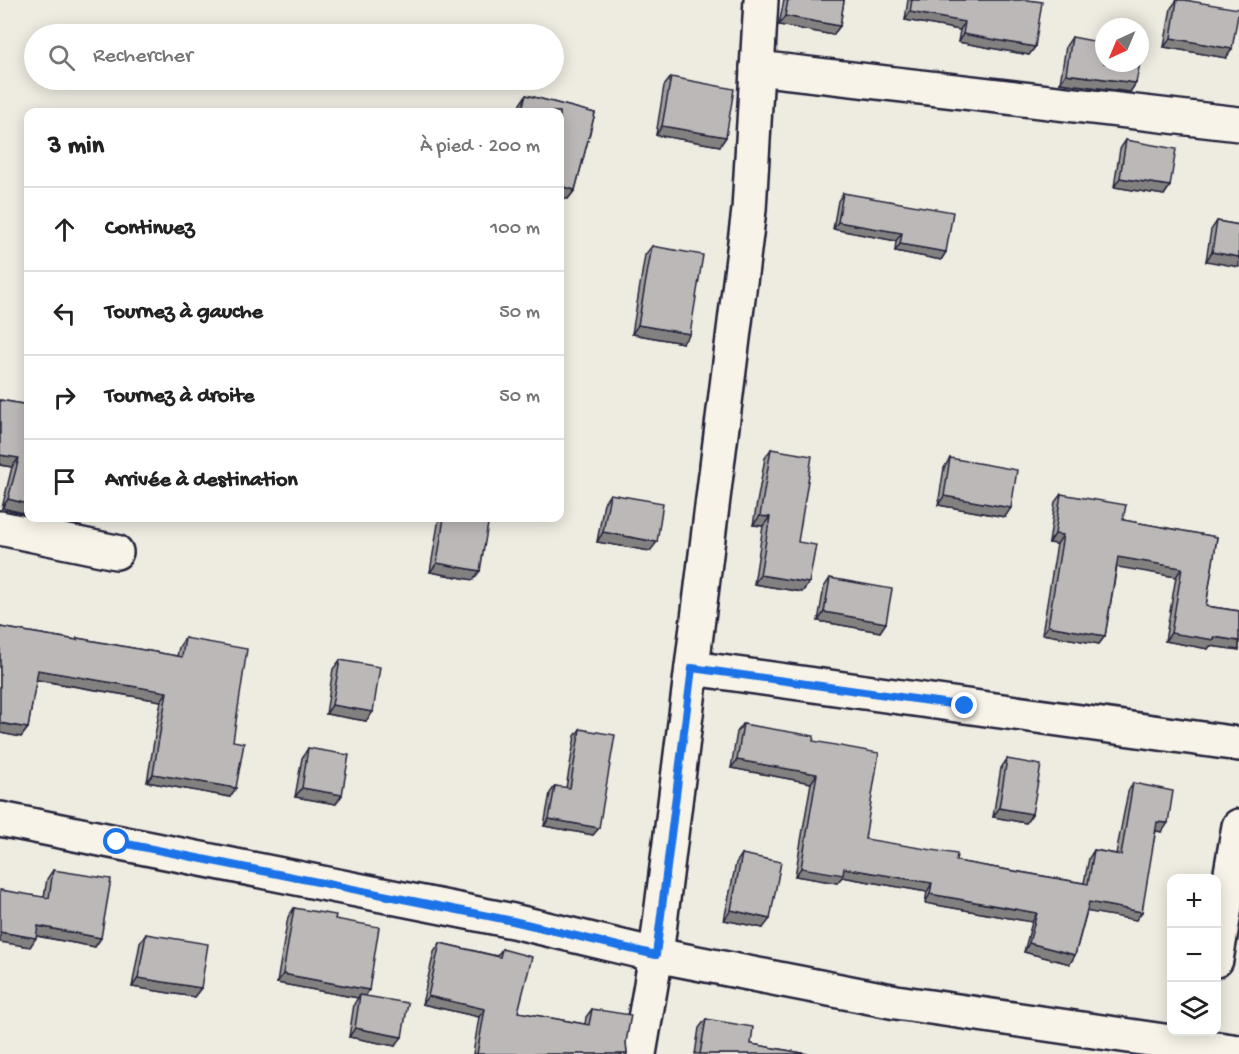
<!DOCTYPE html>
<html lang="fr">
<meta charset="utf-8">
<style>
body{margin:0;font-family:"Gochi Hand",sans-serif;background:#f6f6f6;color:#222}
.controls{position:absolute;right:18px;bottom:18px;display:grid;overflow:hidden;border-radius:12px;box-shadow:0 3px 15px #0003}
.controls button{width:54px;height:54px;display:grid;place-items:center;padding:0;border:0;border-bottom:2px solid #e0e0e0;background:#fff;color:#222;font:30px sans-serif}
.compass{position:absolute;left:1095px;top:18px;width:54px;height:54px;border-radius:50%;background:#fff;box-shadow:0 3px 15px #0003;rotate:224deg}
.stop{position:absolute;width:18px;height:18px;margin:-14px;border:4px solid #1a73e8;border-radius:50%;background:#fff}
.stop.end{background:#1a73e8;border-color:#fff;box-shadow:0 2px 6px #0008}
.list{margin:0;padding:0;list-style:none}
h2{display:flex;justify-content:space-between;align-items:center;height:78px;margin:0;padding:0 24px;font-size:26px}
h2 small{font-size:20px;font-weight:400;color:#767676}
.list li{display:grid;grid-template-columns:39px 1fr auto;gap:18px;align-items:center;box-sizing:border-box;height:84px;padding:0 24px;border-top:2px solid #e0e0e0}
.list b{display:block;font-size:22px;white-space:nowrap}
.list em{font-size:20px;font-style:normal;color:#767676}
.icon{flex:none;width:33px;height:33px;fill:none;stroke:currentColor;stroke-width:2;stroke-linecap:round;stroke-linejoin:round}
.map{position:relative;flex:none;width:1239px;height:1054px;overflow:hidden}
.search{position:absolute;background:#fff;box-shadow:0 3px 15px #0003;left:24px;top:24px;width:540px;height:66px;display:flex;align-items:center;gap:15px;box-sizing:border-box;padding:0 21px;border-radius:33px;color:#767676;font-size:22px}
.panel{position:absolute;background:#fff;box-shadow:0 3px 15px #0003;left:24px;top:108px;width:540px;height:414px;border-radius:12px}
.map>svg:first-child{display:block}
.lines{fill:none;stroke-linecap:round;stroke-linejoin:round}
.minor-casing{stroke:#22223b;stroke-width:38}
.minor{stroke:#f7f3e8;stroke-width:33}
.wall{fill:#a19e9d;stroke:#22223b;stroke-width:1.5}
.shaded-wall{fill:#838180;stroke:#22223b;stroke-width:1.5}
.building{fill:#bbb8b7;stroke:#22223b;stroke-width:1.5}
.route{stroke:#1a73e8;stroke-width:8}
</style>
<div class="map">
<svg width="1239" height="1054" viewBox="0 0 1239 1054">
<rect width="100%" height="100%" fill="#eeebe1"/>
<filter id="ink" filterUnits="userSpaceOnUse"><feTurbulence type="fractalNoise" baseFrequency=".0167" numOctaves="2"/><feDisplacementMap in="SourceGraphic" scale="12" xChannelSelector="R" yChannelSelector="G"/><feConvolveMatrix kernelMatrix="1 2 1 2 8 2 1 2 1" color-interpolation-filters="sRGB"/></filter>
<g filter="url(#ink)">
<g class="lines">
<defs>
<g id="minor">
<polyline points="757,68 1239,124"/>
<polyline points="0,528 116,552"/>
<polyline points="692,668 1239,744"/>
<polyline points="0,819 513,921 656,955 896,1002 1239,1052"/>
<polyline points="1216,960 1239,826"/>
<polyline points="639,1054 656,955 749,210 761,0"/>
</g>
</defs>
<use href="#minor" class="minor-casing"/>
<use href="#minor" class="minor"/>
</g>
<g class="wall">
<polygon points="784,0 844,0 840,26 833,35 779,25"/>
<polygon points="908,0 1028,0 1035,47 1029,55 958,42 960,30 905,20"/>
<polygon points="1177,0 1184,0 1232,49 1226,58 1164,47 1171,8"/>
<polygon points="1072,37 1136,83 1130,92 1060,83 1066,46"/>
<polygon points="671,77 726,137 720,146 656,135 664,86"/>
<polygon points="526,95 595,113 575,190 568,199 560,197 560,112 518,112 520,104"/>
<polygon points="1126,140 1170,186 1164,195 1114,187 1120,149"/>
<polygon points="843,193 946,252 941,260 895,251 896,241 833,229 838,201"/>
<polygon points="1217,221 1239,225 1206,261 1211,230"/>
<polygon points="652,246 683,343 632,334 645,255"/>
<polygon points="0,400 28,405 28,514 2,508 12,467 0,465"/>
<polygon points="771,449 809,583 802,592 754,584 763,526 753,525 765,458"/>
<polygon points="950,458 1005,517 938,505 944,468"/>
<polygon points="610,494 650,551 597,542 604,503"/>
<polygon points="1061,494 1123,520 1217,537 1206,606 1239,611 1239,650 1210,646 1208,649 1165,641 1176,577 1117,566 1105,636 1099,644 1042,634 1057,544 1049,543 1055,502"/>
<polygon points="439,518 489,518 473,580 430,572"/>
<polygon points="830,578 886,623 880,632 818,621 824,587"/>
<polygon points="0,627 76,640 77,638 177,656 179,647 185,638 233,741 230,797 147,782 161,701 36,680 28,728 21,737 0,733"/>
<polygon points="340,660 366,721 326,714 333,669"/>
<polygon points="743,724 813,741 865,839 956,861 1084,883 1089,858 1094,850 1116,854 1128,792 1133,783 1162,832 1156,831 1136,920 1087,911 1075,955 1070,964 1024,952 1032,922 925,903 927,892 842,877 837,883 795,876 811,783 731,768 737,732"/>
<polygon points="580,729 599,828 593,835 544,826 550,793 555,786 566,788 575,736"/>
<polygon points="308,748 342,795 336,804 295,797 302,758"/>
<polygon points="1007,759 1032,814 1026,823 993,817 1001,768"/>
<polygon points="742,854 763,928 724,920 736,863"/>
<polygon points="53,870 101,938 95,947 36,936 30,947 44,897 47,879"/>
<polygon points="294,908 335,919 369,990 365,996 395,1046 349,1037 354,1004 358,998 277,983 288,917"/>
<polygon points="146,934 201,988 194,997 132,987 140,943"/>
<polygon points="440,943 497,956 502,949 518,1012 585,1024 586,1017 592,1009 626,1042 627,1054 473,1054 479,1017 422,1004 434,952"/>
<polygon points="706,1019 751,1044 808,1054 695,1054 699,1028"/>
</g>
<g class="shaded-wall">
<polygon points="910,12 965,22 960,30 905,20"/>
<polygon points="785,16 840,26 833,35 779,25"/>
<polygon points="963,34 1035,47 1029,55 958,42"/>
<polygon points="1171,38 1232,49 1226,58 1164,47"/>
<polygon points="1066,74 1136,83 1130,92 1060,83"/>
<polygon points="662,126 726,137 720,146 656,135"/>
<polygon points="1120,178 1170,186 1164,195 1114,187"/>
<polygon points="560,186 575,190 568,199 560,197"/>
<polygon points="838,222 902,233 896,241 833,229"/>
<polygon points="900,244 946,252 941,260 895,251"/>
<polygon points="1212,252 1239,257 1239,267 1206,261"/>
<polygon points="638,325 690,334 683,343 632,334"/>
<polygon points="0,455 19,458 12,467 0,465"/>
<polygon points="944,496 1011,508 1005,517 938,505"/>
<polygon points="8,499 28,504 28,514 2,508"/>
<polygon points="760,516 770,517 763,526 753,525"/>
<polygon points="43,518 71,518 67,523"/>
<polygon points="603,532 657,542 650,551 597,542"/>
<polygon points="1055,534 1063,535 1057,544 1049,543"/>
<polygon points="1118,557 1182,568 1176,577 1112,566"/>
<polygon points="437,563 480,571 473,580 430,572"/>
<polygon points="760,575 809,583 802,592 754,584"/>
<polygon points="824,612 886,623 880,632 818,621"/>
<polygon points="1048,626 1105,636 1099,644 1042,634"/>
<polygon points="1171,633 1214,637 1239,641 1239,650 1210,646 1208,649 1165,641"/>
<polygon points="38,670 167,692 161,701 32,679"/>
<polygon points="332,705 373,712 366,721 326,714"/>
<polygon points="0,723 28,728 21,737 0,733"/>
<polygon points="737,760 817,774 811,783 731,768"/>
<polygon points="153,774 236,788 230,797 147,782"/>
<polygon points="302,788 342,795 336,804 295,797"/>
<polygon points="999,808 1032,814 1026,823 993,817"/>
<polygon points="549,819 599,828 593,835 544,826"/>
<polygon points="1157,822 1168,823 1162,832 1152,830"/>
<polygon points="801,868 844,868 932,883 927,892 842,877 837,883 795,876"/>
<polygon points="930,894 1037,913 1032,922 925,903"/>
<polygon points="1089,902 1142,912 1136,920 1084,911"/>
<polygon points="731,910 770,919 763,928 724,920"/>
<polygon points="38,926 101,938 95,947 32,935"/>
<polygon points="0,932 36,938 30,947 0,942"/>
<polygon points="1029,943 1075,955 1070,964 1024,952"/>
<polygon points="283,974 369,990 363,999 360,995 358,998 277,983"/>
<polygon points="138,978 201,988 194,997 132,987"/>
<polygon points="428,996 485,1009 479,1017 422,1004"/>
<polygon points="355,1028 402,1037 395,1046 349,1037"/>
</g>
<g class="building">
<polygon points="788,0 844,0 840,26 785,16"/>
<polygon points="912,0 1028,0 1042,2 1035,47 963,34 965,22 910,12"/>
<polygon points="1177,0 1184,0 1239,9 1232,49 1171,38"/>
<polygon points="1072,37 1104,43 1104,63 1140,63 1136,83 1066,74"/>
<polygon points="1140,49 1142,50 1140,62"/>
<polygon points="671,77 734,89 726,137 662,126"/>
<polygon points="526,95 595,113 575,190 560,186 560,112 521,112"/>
<polygon points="1126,140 1176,149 1170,186 1120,178"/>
<polygon points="843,193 953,212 946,252 900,244 902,233 838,222"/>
<polygon points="1217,221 1239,225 1239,257 1212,252"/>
<polygon points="652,246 703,255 690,334 638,325"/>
<polygon points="0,400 28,405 28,504 8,499 19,458 0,455"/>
<polygon points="771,449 812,456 798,542 816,545 809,583 760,575 770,517 760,516"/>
<polygon points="950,458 1017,470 1011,508 944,496"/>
<polygon points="610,494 663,503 657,542 603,532"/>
<polygon points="1061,494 1126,505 1123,520 1217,537 1206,606 1239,611 1239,641 1214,637 1214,640 1171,633 1182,568 1118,557 1105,636 1048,626 1063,535 1055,534"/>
<polygon points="444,518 489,518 480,571 437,563"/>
<polygon points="830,578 892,589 886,623 824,612"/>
<polygon points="0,627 77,640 77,638 182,657 185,638 247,649 233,741 244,743 236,788 153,774 167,692 38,670 28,728 0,723"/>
<polygon points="340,660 380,667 373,712 332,705"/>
<polygon points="743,724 814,736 813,741 879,753 865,839 957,854 956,861 1088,884 1094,850 1121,855 1133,783 1173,791 1168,823 1157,822 1142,912 1089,902 1075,955 1029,943 1037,913 930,894 932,883 844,868 843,875 801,868 817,774 737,760"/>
<polygon points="580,729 615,735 599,828 549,819 555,786 570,788"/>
<polygon points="308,748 349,755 342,795 302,788"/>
<polygon points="1007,759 1041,765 1032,814 999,808"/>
<polygon points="742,854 781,862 770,919 731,910"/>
<polygon points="53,870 111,879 101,938 38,926 36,938 0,932 0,890 49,898"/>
<polygon points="294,908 336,915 335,919 379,927 369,990 283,974"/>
<polygon points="146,934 208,944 201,988 138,978"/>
<polygon points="440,943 500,957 502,949 532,957 518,1012 589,1025 592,1009 631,1015 626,1042 627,1054 477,1054 485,1009 428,996"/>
<polygon points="360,995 408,1003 402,1037 355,1028"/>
<polygon points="706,1019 753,1027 751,1044 808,1054 700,1054"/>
</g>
</g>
<g class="lines" filter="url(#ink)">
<polyline class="route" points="117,842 513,921 656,955 692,668 965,706"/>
</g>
</svg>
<div class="controls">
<button>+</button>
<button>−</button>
<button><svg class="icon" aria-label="layers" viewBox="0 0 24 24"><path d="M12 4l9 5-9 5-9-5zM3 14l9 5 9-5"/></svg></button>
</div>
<svg class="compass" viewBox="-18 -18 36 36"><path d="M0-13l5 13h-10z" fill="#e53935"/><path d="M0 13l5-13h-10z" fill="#767676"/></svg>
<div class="stop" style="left:117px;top:842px"></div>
<div class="stop end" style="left:965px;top:706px"></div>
<div class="search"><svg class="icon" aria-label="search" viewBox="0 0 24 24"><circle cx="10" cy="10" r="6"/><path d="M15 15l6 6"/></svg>Rechercher</div>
<section class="panel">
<h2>3 min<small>À pied · 200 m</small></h2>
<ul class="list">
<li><svg class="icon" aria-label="ahead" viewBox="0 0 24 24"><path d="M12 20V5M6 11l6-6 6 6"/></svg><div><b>Continuez</b></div><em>100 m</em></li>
<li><svg class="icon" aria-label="left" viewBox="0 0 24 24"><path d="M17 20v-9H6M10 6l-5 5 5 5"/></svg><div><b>Tournez à gauche</b></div><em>50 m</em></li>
<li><svg class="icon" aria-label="right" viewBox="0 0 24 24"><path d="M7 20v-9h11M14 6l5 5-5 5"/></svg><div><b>Tournez à droite</b></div><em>50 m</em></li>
<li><svg class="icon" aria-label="arrive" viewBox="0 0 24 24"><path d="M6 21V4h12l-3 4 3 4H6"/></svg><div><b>Arrivée à destination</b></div></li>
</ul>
</section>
</div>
